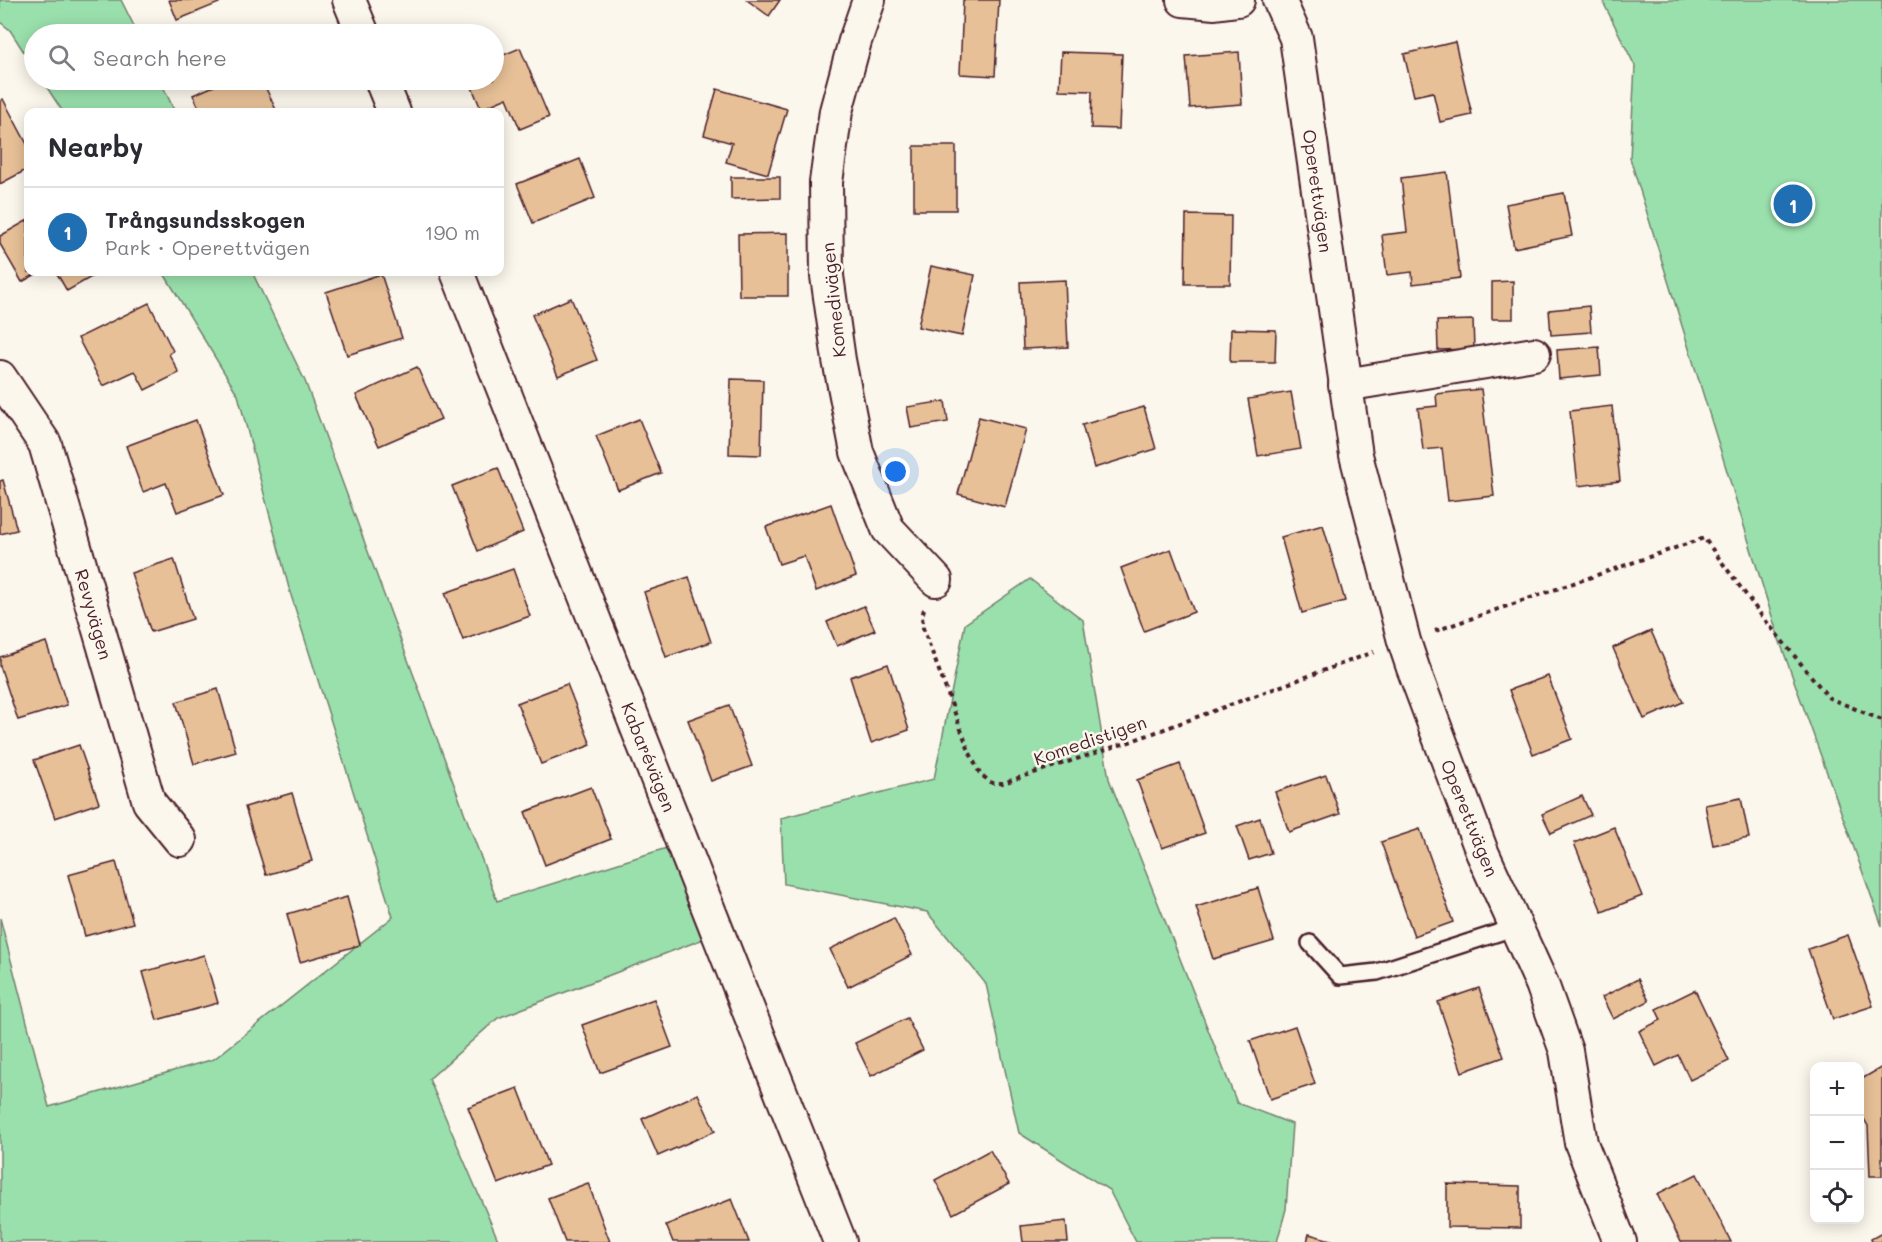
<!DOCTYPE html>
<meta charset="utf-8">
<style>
body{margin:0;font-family:Mali,sans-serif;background:#f7f7f7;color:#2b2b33}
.controls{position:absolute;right:18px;bottom:18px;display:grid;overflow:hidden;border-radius:12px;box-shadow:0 3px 15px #0003}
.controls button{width:54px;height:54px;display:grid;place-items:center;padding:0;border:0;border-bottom:2px solid #e1e1e2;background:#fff;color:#2b2b33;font:30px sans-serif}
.you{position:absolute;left:896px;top:472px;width:21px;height:21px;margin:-15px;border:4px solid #fff;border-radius:50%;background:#1a73e8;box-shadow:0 0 0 9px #1a73e833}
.badge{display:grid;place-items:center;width:39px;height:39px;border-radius:50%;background:#1f6fb2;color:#fff;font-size:20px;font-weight:700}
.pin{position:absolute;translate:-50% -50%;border:3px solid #fff;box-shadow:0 2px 6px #0006}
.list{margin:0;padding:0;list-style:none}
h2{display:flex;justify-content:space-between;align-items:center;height:78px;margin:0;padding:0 24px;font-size:26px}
h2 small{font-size:20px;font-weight:400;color:#7c7c81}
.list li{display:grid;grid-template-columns:39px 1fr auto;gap:18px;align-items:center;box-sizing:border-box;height:90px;padding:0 24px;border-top:2px solid #e1e1e2}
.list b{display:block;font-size:22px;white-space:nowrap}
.list p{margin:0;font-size:20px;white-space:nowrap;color:#7c7c81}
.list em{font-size:20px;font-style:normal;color:#7c7c81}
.icon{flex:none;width:33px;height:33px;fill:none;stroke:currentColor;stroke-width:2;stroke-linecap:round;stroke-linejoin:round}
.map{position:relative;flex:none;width:1882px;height:1242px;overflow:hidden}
.search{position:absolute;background:#fff;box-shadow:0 3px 15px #0003;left:24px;top:24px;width:480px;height:66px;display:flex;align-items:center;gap:15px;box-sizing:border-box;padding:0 21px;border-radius:33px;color:#7c7c81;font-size:22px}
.panel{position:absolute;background:#fff;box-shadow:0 3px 15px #0003;left:24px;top:108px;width:480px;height:168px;border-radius:12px}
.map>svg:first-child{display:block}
.green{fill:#9ae0ad;stroke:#72806c;stroke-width:1.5}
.building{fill:#e7c097;stroke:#4a1f2b;stroke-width:1.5}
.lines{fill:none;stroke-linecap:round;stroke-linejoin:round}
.service-casing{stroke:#4a1f2b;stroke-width:20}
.minor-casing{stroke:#4a1f2b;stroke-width:36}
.path{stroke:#4a1f2b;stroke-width:4;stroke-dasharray:4.5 4.5;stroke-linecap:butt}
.service{stroke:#fbf7ec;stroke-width:15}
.minor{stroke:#fbf7ec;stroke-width:32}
.labels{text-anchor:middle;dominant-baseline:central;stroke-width:5;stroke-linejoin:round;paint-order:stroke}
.street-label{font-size:18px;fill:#4a1f2b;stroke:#fbf7ec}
</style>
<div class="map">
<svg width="1882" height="1242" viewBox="0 0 1882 1242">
<rect width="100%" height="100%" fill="#fbf7ec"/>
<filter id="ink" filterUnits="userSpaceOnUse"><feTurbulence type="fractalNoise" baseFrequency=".0167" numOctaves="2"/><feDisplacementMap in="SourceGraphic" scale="12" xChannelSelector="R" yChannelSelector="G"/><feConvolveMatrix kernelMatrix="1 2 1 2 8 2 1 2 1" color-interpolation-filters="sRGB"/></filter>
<g filter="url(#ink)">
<g class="green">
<polygon points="0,0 121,0 138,34 34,34 34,68 10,30 0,22"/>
<polygon points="1605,0 1882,0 1882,926 1779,639 1630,158 1635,66 1604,4"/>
<polygon points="42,80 160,80 175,112 63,112"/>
<polygon points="163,272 252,272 305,381 497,901 670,847 706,938 498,1018 429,1079 499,1242 0,1242 0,918 49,1107 214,1059 393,917 290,592 238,395"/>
<polygon points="1030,579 1083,620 1109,779 1237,1103 1292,1124 1286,1209 1277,1242 1136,1242 1109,1190 1019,1133 986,984 927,912 784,884 781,818 934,779 965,624"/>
</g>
<g class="building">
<polygon points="169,0 217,0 219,3 177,20"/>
<polygon points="747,0 780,0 769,16"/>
<polygon points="963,0 999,0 995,76 960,74"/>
<polygon points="1455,42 1472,115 1440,122 1433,92 1414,96 1404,54"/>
<polygon points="520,48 549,117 520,129 507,98 481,109 469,80 494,80 494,59"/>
<polygon points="1061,52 1122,54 1119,129 1091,128 1092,91 1059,90"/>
<polygon points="1239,52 1242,104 1190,108 1186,56"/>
<polygon points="228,80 262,80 277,112 201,112 193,95"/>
<polygon points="717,89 787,109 768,174 726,162 732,143 704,135"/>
<polygon points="3,99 28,146 28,169 0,184 0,101"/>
<rect x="914" y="146" width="42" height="64"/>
<polygon points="580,159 595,198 533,223 517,184"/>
<polygon points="1447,172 1460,278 1413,284 1412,272 1387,275 1382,235 1407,232 1401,178"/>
<polygon points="731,177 780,177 780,198 731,199"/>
<polygon points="1564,193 1572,236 1514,248 1506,204"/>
<polygon points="1186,215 1231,216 1230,284 1185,284"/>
<polygon points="28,220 28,272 40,272 22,282 0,244 0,236"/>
<polygon points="788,233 788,296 739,296 738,234"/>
<polygon points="931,266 975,275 962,336 918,327"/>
<polygon points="56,272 100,272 67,291"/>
<polygon points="381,274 402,338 347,355 326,292"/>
<polygon points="1065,280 1068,347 1023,349 1020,282"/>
<polygon points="1513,281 1513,319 1492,319 1492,282"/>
<polygon points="571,298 597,360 558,376 532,315"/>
<polygon points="149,303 173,351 169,354 179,373 145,390 135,371 103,386 78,338"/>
<polygon points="1589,306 1591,332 1551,335 1549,310"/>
<polygon points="1473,320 1474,349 1438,350 1437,321"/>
<polygon points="1231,329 1276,330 1275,362 1230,362"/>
<polygon points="1599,347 1601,375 1559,379 1557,350"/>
<polygon points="417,367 441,419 379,446 356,395"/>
<polygon points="731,379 763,380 761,455 729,454"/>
<polygon points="1481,389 1494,496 1448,501 1442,448 1423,450 1418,408 1437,406 1436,394"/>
<polygon points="1291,392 1301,449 1258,456 1248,399"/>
<polygon points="945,401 948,422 911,428 907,407"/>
<polygon points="1612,406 1620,481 1578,486 1570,411"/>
<polygon points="1144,407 1156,449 1094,468 1082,425"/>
<polygon points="979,417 1026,429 1005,507 958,494"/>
<polygon points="639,419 661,473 618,490 596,436"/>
<polygon points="196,420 224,495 177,512 166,483 143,492 126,446"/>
<polygon points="498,468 523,532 478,551 452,486"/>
<polygon points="3,480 17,530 0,534 0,481"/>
<polygon points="831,504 856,576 816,591 804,556 779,564 766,527"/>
<polygon points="1323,525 1345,601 1302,613 1281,537"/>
<polygon points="1171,549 1194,612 1144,631 1121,568"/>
<polygon points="174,559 193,619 151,632 131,573"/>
<polygon points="513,569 530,616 463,640 445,593"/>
<polygon points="689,577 711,642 666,657 644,592"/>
<polygon points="864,606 875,630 837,646 827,622"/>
<polygon points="1651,631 1683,702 1644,719 1613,648"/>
<polygon points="46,642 67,705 18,720 0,666 0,657"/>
<polygon points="888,664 909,730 871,743 850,677"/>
<polygon points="1548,676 1572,739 1533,754 1509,690"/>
<polygon points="567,684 591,745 541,764 517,703"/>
<polygon points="218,689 236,752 194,764 176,702"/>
<polygon points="729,705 752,766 711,781 688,720"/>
<polygon points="79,745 99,803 55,818 34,760"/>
<polygon points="1180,764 1205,833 1162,848 1137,780"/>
<polygon points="1326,775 1340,814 1289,832 1275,792"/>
<polygon points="591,787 611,839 545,865 525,812"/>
<polygon points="292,793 312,861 266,875 245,807"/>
<polygon points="1582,796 1591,815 1551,833 1542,814"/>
<polygon points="1741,798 1749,838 1713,845 1705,805"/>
<polygon points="1260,818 1271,853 1249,860 1237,826"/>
<polygon points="1614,827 1642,896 1602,912 1574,843"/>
<polygon points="1420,829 1453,922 1414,936 1381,842"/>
<polygon points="116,862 133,923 85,936 68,875"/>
<polygon points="1258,888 1274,941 1213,959 1196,907"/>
<polygon points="347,897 360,945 300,962 287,914"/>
<polygon points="894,918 912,955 848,987 830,949"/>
<polygon points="1848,935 1873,1006 1833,1019 1808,949"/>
<polygon points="204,955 218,1003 157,1020 143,972"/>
<polygon points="1638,979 1649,1001 1613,1019 1602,997"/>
<polygon points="1479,988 1504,1057 1462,1072 1438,1002"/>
<polygon points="1695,990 1729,1061 1690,1080 1678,1055 1656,1066 1639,1031 1661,1020 1656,1009"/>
<polygon points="654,999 672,1047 600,1073 582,1025"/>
<polygon points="907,1018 923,1050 871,1076 855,1043"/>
<polygon points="1295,1026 1315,1084 1270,1099 1250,1041"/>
<polygon points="1882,1067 1882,1176 1870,1176 1868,1126 1860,1112 1860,1080"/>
<polygon points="518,1088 548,1165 498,1184 468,1107"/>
<polygon points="698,1094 715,1131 658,1156 642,1119"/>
<polygon points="990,1150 1009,1184 953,1214 935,1180"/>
<polygon points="1697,1174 1731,1242 1681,1242 1657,1194"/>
<polygon points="588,1183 610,1242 565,1242 548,1198"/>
<polygon points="1447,1184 1520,1186 1520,1228 1447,1227"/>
<polygon points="732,1199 749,1242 673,1242 666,1225"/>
<polygon points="1066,1221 1068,1242 1023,1242 1021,1226"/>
<polygon points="1882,1233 1882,1242 1872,1242 1871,1239"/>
<polygon points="1309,1234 1338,1242 1307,1242"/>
</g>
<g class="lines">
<defs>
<polyline id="service" points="1310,943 1340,976 1377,972 1516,927"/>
<g id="minor">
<polyline points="349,0 363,34"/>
<polyline points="869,0 855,41 836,111 826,182 827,276 839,360 857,452 888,529 936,580"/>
<polyline points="1183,0 1215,3 1238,0"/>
<polyline points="1279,0 1296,38 1356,455 1404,641 1413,668 1482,852 1542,984 1566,1051 1581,1143 1620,1242"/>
<polyline points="381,80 394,112"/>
<polyline points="457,272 840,1242"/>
<polyline points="0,377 45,444 149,802 180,840"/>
<polyline points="1345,385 1534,354"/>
</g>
</defs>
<use href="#service" class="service-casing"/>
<use href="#minor" class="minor-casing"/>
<g class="path">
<polyline points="924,609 922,616 923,628 969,751 980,774 992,783 1003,783 1129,742 1374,652"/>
<polyline points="1435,631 1704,538 1761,615 1829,698 1882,720"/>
</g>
<use href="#service" class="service"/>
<use href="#minor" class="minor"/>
</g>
</g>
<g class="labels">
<g class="street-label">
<text transform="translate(1318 191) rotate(82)">Operettvägen</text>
<text transform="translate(833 300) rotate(-96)">Komedivägen</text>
<text transform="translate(94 614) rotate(74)">Revyvägen</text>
<text transform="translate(1090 740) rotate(-19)">Komedistigen</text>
<text transform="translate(649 757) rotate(68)">Kabarévägen</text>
<text transform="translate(1470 818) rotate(68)">Operettvägen</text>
</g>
</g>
</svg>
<div class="controls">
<button>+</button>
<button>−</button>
<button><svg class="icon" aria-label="locate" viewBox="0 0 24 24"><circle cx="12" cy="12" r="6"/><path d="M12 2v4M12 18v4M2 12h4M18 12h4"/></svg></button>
</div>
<div class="you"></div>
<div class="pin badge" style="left:1793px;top:204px">1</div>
<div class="search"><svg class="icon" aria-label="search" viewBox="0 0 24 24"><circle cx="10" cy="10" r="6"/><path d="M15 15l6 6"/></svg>Search here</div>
<section class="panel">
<h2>Nearby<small></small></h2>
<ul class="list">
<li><span class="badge">1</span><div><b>Trångsundsskogen</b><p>Park · Operettvägen</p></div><em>190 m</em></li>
</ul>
</section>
</div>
